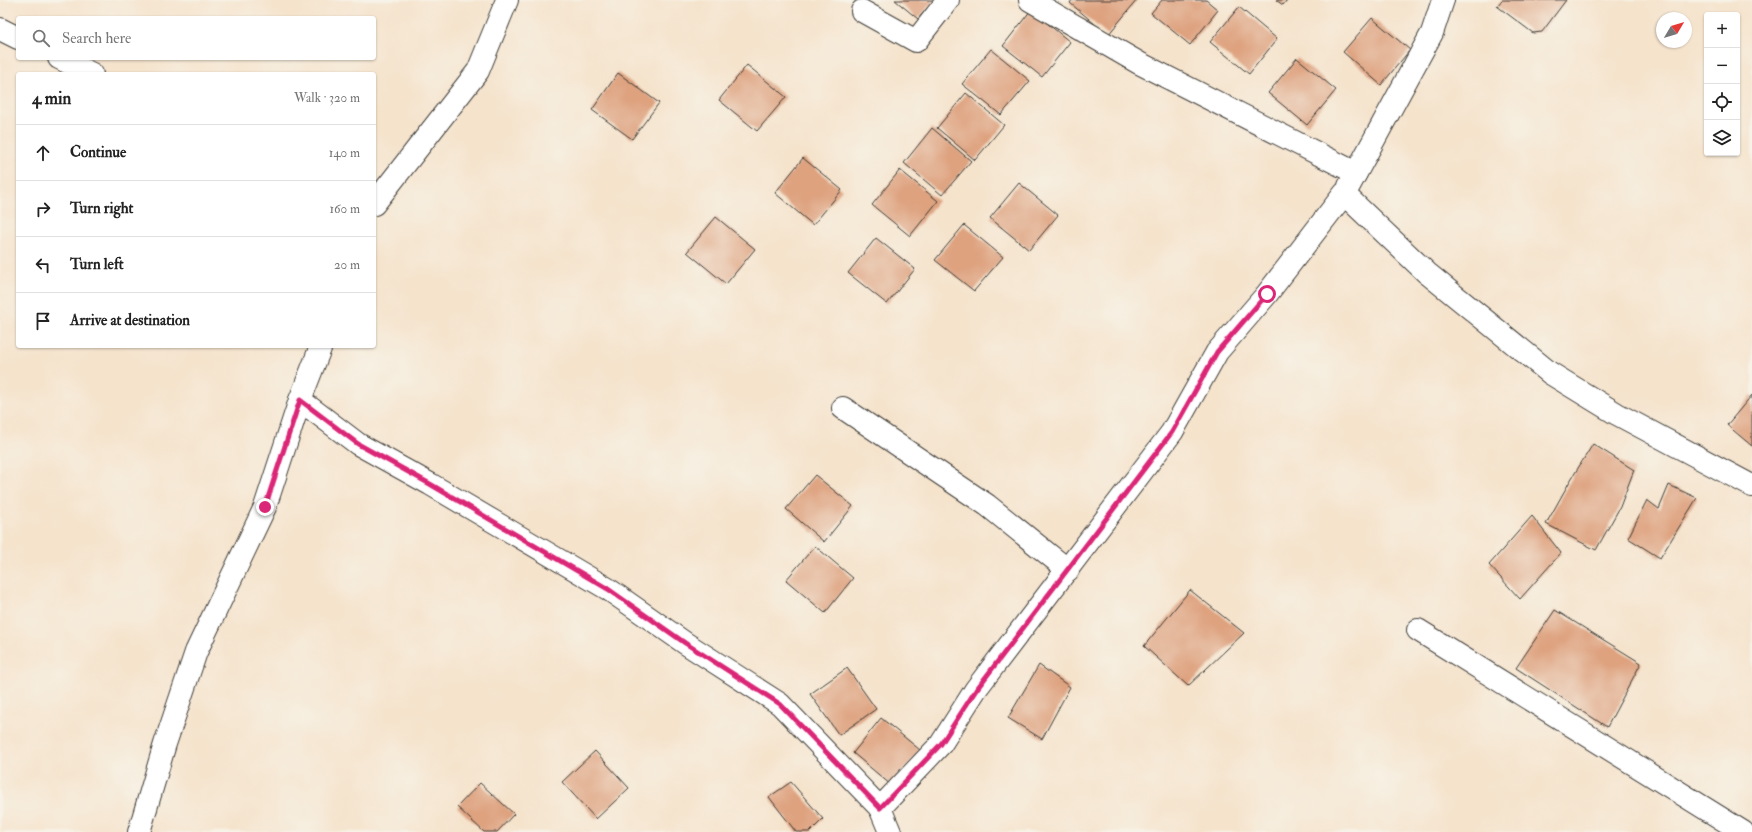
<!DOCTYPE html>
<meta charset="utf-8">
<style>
body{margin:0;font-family:"IM FELL Double Pica",serif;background:#f6f6f6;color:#222}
.controls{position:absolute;right:12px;top:12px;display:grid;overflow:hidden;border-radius:4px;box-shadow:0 1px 3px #0004}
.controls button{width:36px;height:36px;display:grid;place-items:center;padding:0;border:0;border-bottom:1px solid #e0e0e0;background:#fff;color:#222;font:20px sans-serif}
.compass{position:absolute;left:1656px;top:12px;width:36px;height:36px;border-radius:50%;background:#fff;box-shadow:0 1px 3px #0004;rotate:52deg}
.stop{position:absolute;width:12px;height:12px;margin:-9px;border:3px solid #db2777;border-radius:50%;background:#fff}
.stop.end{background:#db2777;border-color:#fff;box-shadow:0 1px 4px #0008}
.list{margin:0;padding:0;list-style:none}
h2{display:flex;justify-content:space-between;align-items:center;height:52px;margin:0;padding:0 16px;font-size:17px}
h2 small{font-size:13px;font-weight:400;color:#767676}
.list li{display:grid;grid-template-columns:26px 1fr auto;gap:12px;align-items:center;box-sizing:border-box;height:56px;padding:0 16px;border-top:1px solid #e0e0e0}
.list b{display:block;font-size:15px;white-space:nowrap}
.list em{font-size:13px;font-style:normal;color:#767676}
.icon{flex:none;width:22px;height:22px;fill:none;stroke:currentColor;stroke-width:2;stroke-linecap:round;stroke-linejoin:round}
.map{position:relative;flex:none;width:1752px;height:832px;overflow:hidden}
.search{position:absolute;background:#fff;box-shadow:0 1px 3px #0004;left:16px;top:16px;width:360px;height:44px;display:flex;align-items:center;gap:10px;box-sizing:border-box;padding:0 14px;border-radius:4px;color:#767676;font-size:15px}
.panel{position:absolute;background:#fff;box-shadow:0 1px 3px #0004;left:16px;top:72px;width:360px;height:276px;border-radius:4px}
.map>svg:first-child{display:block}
.building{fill:#dea27f}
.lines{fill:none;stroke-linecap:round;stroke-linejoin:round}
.minor-casing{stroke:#3d3a36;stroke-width:24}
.minor{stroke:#fff;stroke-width:22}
.route{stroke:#db2777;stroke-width:5}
</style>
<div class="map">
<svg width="1752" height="832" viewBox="0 0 1752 832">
<rect width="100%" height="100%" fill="#f7f3e8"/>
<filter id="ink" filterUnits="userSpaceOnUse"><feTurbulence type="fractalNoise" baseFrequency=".025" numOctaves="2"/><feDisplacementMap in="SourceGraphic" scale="8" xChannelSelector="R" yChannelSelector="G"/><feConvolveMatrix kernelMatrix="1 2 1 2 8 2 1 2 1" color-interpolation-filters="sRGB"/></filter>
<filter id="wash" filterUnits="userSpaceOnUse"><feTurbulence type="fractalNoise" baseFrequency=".012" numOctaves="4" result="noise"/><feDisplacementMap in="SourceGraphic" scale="16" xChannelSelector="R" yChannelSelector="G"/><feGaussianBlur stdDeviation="0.9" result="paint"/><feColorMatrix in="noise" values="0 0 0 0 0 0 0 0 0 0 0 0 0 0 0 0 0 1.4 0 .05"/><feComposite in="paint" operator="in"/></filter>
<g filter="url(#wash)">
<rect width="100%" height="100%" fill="#f5e3cc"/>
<g id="blocks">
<g class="building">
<polygon points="895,0 934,0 918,19"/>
<polygon points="1072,0 1137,0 1108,35 1070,3"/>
<polygon points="1162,0 1206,0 1218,10 1190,45 1151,13"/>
<polygon points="1276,0 1287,0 1283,5"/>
<polygon points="1502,0 1566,0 1542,32 1533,33 1497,6"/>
<polygon points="1239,7 1277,39 1249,74 1210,42"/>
<polygon points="1031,10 1070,42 1042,77 1003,46"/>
<polygon points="1372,18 1410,50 1381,85 1343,52"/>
<polygon points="991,49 1030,81 1001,115 962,84"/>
<polygon points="1297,58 1336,90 1307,125 1268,93"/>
<polygon points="747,65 786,97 757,131 719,100"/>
<polygon points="618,73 659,103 632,139 592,110"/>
<polygon points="966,93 1004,125 975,160 937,128"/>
<polygon points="932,128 971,161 942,195 904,163"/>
<polygon points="803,158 842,190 813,225 775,193"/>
<polygon points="900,170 938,201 910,236 872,205"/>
<polygon points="1019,183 1058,215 1029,250 990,218"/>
<polygon points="716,217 755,249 726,284 687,252"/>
<polygon points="964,225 1003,257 974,291 935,260"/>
<polygon points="876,238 915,269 887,304 848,273"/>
<polygon points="1752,395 1752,446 1727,425"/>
<polygon points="1593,444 1634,470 1620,507 1596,550 1546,524 1570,481"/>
<polygon points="815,475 853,506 824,542 786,509"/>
<polygon points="1669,485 1697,498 1660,558 1628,538 1647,500 1659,509"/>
<polygon points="1532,516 1561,553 1520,599 1489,565"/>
<polygon points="815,546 853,578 825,613 786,580"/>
<polygon points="1190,590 1244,633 1188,686 1144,646"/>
<polygon points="1555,610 1641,663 1607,727 1516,668"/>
<polygon points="1039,665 1070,687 1042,739 1008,718"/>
<polygon points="847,668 876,709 839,735 810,694"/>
<polygon points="881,718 920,750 891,785 853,753"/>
<polygon points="595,751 629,788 596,819 562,782"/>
<polygon points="791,782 823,819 810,832 796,832 769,797"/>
<polygon points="480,783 514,814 497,832 484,832 457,807"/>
</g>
</g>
</g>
<g filter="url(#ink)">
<use href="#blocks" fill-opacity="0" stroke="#3d3a36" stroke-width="1"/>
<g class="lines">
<defs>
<g id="minor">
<polyline points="1030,0 1139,63 1356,173"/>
<polyline points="862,11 916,41 948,0"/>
<polyline points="0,29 18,38"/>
<polyline points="59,58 92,74"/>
<polyline points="1349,186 1432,33 1443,0"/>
<polyline points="374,204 478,71 507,0"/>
<polyline points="300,400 358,444 430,484 608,589 685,643 780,704 880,808 941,744 976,689 1172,432 1217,352 1267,294 1344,194 1427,273 1550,373 1617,414 1752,486"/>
<polyline points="843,408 987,505 1068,570"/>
<polyline points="1418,630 1743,832"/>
<polyline points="880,808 890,832"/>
<polyline points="139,832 165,744 196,652 265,507 300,400 321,346"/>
</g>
</defs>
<use href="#minor" class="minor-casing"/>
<use href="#minor" class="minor"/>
</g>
</g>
<g class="lines" filter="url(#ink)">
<polyline class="route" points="265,507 300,400 358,444 430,484 608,589 685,643 780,704 880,808 941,744 976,690 1172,432 1217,352 1267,294"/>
</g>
</svg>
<div class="controls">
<button>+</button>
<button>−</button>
<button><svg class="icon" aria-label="locate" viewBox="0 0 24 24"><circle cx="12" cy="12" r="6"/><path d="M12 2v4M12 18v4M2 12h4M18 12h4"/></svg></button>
<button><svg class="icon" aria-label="layers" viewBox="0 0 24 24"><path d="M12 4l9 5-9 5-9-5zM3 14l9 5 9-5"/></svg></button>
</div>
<svg class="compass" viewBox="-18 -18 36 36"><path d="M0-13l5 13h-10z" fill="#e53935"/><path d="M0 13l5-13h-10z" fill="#767676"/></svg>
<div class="stop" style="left:1267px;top:294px"></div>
<div class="stop end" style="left:265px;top:507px"></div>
<div class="search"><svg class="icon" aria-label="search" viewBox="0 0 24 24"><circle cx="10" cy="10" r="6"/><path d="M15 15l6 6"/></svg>Search here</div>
<section class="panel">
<h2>4 min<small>Walk · 320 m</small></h2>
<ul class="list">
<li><svg class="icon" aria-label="ahead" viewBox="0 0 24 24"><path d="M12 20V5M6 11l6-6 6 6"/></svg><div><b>Continue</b></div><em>140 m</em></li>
<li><svg class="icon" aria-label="right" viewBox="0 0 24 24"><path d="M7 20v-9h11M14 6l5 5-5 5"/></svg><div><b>Turn right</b></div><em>160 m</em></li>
<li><svg class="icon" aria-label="left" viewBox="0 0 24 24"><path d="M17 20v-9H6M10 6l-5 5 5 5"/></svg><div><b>Turn left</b></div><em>20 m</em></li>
<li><svg class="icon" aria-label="arrive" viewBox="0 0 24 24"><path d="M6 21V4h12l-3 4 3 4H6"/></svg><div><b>Arrive at destination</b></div></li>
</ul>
</section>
</div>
